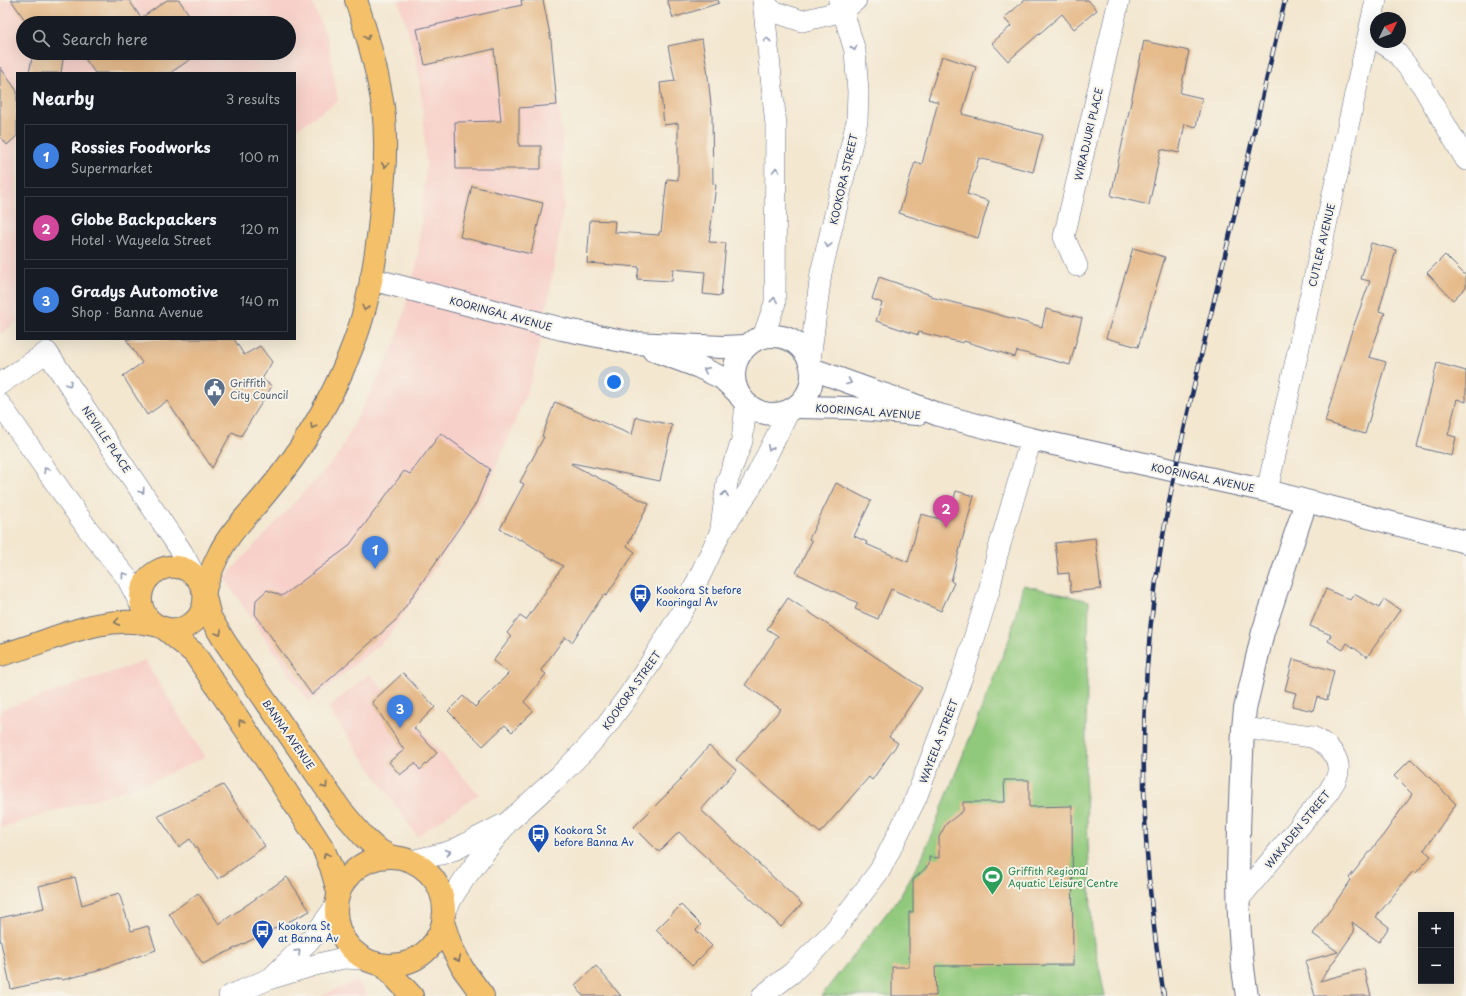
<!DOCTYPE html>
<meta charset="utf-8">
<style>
body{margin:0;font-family:"Playpen Sans",sans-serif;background:#20242c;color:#f1f3f6}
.controls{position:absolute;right:12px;bottom:12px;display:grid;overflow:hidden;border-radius:0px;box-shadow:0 4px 16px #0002}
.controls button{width:36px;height:36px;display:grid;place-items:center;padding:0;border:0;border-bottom:1px solid #363941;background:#171b24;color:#f1f3f6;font:20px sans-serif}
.compass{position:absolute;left:1370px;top:12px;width:36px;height:36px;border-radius:50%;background:#171b24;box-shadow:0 4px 16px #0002;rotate:47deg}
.you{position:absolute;left:614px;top:382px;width:14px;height:14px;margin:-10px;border:3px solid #fff;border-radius:50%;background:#1a73e8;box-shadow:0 0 0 6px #1a73e833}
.badge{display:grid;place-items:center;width:26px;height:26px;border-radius:50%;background:#b45309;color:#fff;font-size:13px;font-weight:700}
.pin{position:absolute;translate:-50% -33px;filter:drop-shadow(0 1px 2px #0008)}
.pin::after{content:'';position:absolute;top:21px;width:14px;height:12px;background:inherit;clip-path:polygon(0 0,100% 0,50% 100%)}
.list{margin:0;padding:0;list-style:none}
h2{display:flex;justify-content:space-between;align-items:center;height:52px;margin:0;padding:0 16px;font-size:17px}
h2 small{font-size:13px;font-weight:400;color:#9ea1a6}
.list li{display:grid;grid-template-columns:26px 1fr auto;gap:12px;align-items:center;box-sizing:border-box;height:64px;margin:0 8px 8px;padding:0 8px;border:1px solid #363941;border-radius:0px}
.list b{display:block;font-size:15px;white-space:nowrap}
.list p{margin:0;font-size:13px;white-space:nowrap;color:#9ea1a6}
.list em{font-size:13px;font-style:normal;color:#9ea1a6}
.icon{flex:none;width:22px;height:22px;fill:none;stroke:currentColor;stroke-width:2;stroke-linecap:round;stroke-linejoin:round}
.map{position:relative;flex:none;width:1466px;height:996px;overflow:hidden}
.search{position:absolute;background:#171b24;box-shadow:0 4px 16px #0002;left:16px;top:16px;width:280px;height:44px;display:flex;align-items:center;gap:10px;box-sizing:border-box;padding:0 14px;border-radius:22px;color:#9ea1a6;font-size:15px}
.panel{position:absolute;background:#171b24;box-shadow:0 4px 16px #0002;left:16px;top:72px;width:280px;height:268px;border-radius:0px}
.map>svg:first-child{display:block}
.built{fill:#f7d0c9;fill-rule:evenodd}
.green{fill:#91c97c;stroke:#567c6d}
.building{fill:#e6bb8c}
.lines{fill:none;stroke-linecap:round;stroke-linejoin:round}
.minor-casing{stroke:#676f86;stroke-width:22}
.tertiary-casing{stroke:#676f86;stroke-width:24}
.primary-casing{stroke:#676f86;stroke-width:24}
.minor{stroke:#fff;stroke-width:21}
.tertiary{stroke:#fff;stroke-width:22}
.primary{stroke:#f4c16b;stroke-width:22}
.rail-casing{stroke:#1b2f5e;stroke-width:4.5}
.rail{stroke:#f7f3e8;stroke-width:3;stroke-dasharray:9;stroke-linecap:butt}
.oneway{stroke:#7d7164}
.oneway2{stroke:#8d97ae}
.labels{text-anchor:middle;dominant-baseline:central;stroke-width:4;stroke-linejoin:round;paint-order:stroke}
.street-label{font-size:10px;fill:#1b2f5e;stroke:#f7f3e8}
.service-label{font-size:10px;fill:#4e5e75;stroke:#f7f3e8;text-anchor:start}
.transit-label{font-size:10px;fill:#164399;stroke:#f7f3e8;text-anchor:start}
.leisure-label{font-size:10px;fill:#27864d;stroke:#f7f3e8;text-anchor:start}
</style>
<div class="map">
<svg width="1466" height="996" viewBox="0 0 1466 996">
<rect width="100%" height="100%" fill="#f7f3e8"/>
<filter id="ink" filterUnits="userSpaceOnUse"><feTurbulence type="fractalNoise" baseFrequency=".025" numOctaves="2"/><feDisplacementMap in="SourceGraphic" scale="8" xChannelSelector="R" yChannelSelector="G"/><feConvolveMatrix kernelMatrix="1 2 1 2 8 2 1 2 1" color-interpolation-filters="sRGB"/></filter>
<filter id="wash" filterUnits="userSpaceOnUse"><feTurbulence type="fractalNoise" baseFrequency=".012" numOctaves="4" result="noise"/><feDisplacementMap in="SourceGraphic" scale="16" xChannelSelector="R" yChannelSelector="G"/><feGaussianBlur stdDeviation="0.9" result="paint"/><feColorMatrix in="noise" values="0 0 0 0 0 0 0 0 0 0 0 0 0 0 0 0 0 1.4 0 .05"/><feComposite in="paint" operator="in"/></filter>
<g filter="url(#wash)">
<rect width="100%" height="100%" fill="#f3e7d0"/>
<g class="built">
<path d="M0 0H311L328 40 338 101 295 130V73H17V322L0 334ZM23 23H289V53H23Z"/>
<polygon points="398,0 541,0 549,30 562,139 562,167 564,205 542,335 532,379 486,492 388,637 309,702 224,578 337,457 396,342 418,258 426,164 423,111 416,57"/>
<polygon points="145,661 205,757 151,782 0,828 0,710"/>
<polygon points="369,674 479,794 417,836 328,708"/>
<polygon points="357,980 368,996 321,996"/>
</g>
<polygon class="green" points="1023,585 1089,601 1085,773 1092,933 1105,996 821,996 901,895 923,855 1010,637"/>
<g id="blocks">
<g class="building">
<polygon points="11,0 129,0 141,18 167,0 179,0 195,23 27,23"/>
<polygon points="521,0 543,0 551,40 557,105 519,108 519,146 541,146 541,169 456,169 455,122 501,121 494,49 425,65 417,29 522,5"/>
<polygon points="667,0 718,0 719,3 673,18"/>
<polygon points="1025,0 1088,0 1097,10 1074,29 1062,14 1008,61 992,43 1011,26 1004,18"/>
<polygon points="702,39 707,68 712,114 713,184 716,185 709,242 726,243 721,296 703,294 705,272 673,269 672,281 653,280 637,279 639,267 587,263 590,220 615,221 614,232 659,235 659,232 661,232 667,179 678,180 678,123 664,125 660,83 675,81 668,46"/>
<polygon points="1144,41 1189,51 1180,93 1202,98 1196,127 1185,124 1179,153 1161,149 1149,205 1111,196"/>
<polygon points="33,53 64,53 61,73 29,73"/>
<polygon points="81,53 200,53 170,73 95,73"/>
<polygon points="942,56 976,67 962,114 1043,135 1033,172 979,158 967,194 989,201 978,238 899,213 915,162 922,164 938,102 928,99"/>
<polygon points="0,67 17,91 17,136 7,145 0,136"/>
<polygon points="472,186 543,203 531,254 460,237"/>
<polygon points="1371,243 1396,250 1379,311 1385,313 1369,357 1386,362 1365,434 1325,422 1349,339 1370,281 1361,279"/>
<polygon points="1133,248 1165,257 1138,347 1106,338"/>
<polygon points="1445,255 1466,276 1466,287 1453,300 1427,273"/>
<polygon points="879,277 931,295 931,297 975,308 1042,327 1046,309 1082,318 1070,365 1017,351 1015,357 964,341 963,343 919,332 918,335 876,321 882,303 872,299"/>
<polygon points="126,339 234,339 244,355 260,346 272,362 262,379 272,386 241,436 232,432 212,468 167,401 147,415 123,376 142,363"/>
<polygon points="1437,363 1466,371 1466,402 1457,399 1448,435 1456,437 1452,456 1417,447"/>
<polygon points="555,402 632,435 636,417 672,425 660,481 572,463 571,464 649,504 627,546 635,552 606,596 604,594 572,642 565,637 541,670 546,674 524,702 533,711 512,732 505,725 483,746 448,711 463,696 475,707 509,673 493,661 511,637 507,633 520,616 526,620 563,566 521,539 520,540 500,529 524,484 520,482 544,437 542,436"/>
<polygon points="441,433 490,469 476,503 397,619 312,695 255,614 256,600 267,590 282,596 348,547 404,471 410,474"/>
<polygon points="836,483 871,501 854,536 867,542 866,544 908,562 921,514 948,521 956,491 974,496 951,581 954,583 941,611 891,589 878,619 855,609 858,603 796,573 812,541 809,539"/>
<polygon points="1095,538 1101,589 1071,592 1069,573 1059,574 1055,543"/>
<polygon points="1326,589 1350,600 1354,594 1379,608 1384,599 1400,610 1367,657 1347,643 1343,650 1328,641 1331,635 1310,626"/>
<polygon points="788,598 922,688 889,737 898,743 872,780 869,777 820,833 736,760 781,709 745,685 778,636 767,629"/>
<polygon points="1293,659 1334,671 1327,700 1317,697 1313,711 1292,706 1296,693 1285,690"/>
<polygon points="403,673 435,707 414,728 437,753 420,770 415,763 400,775 389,762 404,750 372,702"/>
<polygon points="709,746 736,770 701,810 802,904 781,927 679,832 659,852 634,827 681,780 680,779"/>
<polygon points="1411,759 1456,804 1424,850 1431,856 1416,873 1413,871 1376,917 1389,927 1379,942 1352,922 1354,932 1320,981 1364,969 1371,996 1315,996 1305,961 1338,952 1313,934 1351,880 1349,878 1384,834 1412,794 1394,776"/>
<polygon points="1004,780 1029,780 1029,807 1072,806 1073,965 935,966 936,996 892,996 892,967 909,967 909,912 913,912 913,880 929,865 929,857 939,858 939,837 946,824 963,811 963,802 1005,802"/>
<polygon points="223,785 265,846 218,879 190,839 179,847 158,816"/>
<polygon points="75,877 82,905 119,893 131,931 148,926 156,950 98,970 98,971 62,980 61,978 11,989 0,938 0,918 44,908 39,886"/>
<polygon points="287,877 310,911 203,964 169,914 198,893 219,924"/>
<polygon points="681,905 701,925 696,930 712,946 692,966 656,930"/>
<polygon points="596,966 621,996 583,996 575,985"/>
</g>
</g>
</g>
<g filter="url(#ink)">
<use href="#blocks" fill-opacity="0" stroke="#676f86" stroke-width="1"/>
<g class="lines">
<defs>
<g id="minor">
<polyline points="763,0 776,125 775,303 763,337"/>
<polyline points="763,0 772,11 802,21 843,11 856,0"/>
<polyline points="1381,42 1396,52 1422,85 1466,160"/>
<polyline points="1077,266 1064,237 1119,0"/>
<polyline points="810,360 821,273 857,121 858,92 855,51 843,11 839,0"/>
<polyline points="0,384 47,352 182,552 195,576"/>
<polyline points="0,404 87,528 127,578 143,609"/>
<polyline points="1267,491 1376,0"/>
<polyline points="721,528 727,482 742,441 746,404"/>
<polyline points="411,861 445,853 456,849 502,825"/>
<path d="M1238 900 1329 791C1331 787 1334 783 1336 779 1344 760 1329 744 1312 737L1243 728"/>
<polyline points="444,913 455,893 465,878 508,822 559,776 585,750 607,725 629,695 650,664 687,603 720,533 750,489 788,413"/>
<polyline points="273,976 314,936 335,907"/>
<polyline points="229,996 269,979 315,965 343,958 363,959"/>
<polyline points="762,996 792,973 834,931 880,870 916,798 963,674 989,591 997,555 1031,439"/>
</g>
<g id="tertiary">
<polyline points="371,279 562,329 633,343 723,347 746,346"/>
<circle cx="773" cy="375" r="39"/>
<polyline points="653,350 699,367 722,378 737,392"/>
<polyline points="812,369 865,388 909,403 939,415 1031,439 1267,491 1466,542"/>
<polyline points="798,407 850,408 917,414"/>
<path d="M1247 996C1232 907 1240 817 1243 728L1245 709 1263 632 1306 502"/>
</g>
<g id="primary">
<path d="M204 593C202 586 200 580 194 575 174 556 139 572 141 601 144 635 194 640 203 607 205 601 204 596 205 590 208 578 213 566 219 554 228 535 243 520 257 504 270 489 282 474 294 457 317 423 338 385 353 345 370 302 377 254 381 208 385 175 387 141 383 107 378 72 367 34 356 0"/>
<polyline points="205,597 210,617 225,642 341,810 364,837 377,849 392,857"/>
<polyline points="165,629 194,653 257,746 323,848 331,867 338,892"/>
<path d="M0 655C53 642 98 612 155 625"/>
<circle cx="390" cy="911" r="54"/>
<polyline points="443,922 451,946 463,969 483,996"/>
<polyline points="383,965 412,996"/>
</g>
</defs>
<use href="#minor" class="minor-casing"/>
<use href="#tertiary" class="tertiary-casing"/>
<use href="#primary" class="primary-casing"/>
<use href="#minor" class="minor"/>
<use href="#tertiary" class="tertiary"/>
<use href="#primary" class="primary"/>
<defs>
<path id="rail" d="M1164 996C1141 860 1137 718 1156 581 1168 493 1189 408 1209 322 1235 215 1260 107 1285 0"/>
</defs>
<use href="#rail" class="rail-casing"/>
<use href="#rail" class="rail"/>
</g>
<defs><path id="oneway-chevron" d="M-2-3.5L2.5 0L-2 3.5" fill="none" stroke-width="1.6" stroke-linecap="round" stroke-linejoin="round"/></defs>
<g class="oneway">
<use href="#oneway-chevron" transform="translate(367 37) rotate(76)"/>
<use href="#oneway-chevron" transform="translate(385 165) rotate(94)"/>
<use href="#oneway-chevron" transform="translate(365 308) rotate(103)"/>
<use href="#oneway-chevron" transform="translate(313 426) rotate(121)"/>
<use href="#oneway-chevron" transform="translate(117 622) rotate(173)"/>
<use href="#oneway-chevron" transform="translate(219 633) rotate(60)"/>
<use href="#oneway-chevron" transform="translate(241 722) rotate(-124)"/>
<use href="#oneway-chevron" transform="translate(325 786) rotate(55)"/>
<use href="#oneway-chevron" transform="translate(326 855) rotate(-114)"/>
<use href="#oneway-chevron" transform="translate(458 959) rotate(62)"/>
</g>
<g class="oneway2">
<use href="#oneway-chevron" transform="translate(767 40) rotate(-96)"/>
<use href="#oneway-chevron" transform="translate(854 48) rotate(77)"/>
<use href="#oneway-chevron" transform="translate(776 170) rotate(-90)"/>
<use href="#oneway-chevron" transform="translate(828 245) rotate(103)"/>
<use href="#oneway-chevron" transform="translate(774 300) rotate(-84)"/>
<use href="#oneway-chevron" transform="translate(706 370) rotate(-153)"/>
<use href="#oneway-chevron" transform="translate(849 382) rotate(21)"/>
<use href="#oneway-chevron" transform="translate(69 384) rotate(56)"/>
<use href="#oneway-chevron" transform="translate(770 448) rotate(116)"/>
<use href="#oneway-chevron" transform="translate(46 470) rotate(-125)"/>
<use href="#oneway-chevron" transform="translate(142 491) rotate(56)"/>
<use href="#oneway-chevron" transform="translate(725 494) rotate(-82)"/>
<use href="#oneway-chevron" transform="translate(124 575) rotate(-126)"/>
<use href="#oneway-chevron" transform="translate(448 852) rotate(-20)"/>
<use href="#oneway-chevron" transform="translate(298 952) rotate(-44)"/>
</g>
</g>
<defs>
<symbol id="civic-pin" viewBox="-11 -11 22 30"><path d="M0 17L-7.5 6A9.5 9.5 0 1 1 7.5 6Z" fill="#5c6f8a" stroke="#f7f3e8"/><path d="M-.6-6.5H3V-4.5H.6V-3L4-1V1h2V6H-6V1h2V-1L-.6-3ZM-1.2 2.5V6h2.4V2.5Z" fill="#fff"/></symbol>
<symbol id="bus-pin" viewBox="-11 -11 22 30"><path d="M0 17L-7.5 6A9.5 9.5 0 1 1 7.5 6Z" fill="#1a4fb4" stroke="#f7f3e8"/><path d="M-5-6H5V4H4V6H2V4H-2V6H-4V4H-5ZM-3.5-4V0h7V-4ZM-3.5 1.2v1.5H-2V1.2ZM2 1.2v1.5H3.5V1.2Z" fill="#fff"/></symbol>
<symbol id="stadium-pin" viewBox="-11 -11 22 30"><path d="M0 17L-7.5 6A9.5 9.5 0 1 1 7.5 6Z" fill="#2e9e5b" stroke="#f7f3e8"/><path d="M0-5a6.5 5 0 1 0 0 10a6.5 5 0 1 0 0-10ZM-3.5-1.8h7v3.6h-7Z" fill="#fff"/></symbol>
</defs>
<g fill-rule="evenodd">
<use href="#civic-pin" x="202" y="376" width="25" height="34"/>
<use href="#bus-pin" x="628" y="582" width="25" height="34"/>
<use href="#bus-pin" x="526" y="822" width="25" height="34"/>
<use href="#stadium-pin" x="980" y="864" width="25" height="34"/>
<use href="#bus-pin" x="250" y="918" width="25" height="34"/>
</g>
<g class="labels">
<g class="street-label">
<text transform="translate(1088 134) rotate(-77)">WIRADJURI PLACE</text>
<text transform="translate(843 179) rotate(-77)">KOOKORA STREET</text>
<text transform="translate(1321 245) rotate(-77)">CUTLER AVENUE</text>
<text transform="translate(501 313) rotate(15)">KOORINGAL AVENUE</text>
<text transform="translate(868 411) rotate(4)">KOORINGAL AVENUE</text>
<text transform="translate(107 439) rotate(56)">NEVILLE PLACE</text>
<text transform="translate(1203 477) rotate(12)">KOORINGAL AVENUE</text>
<text transform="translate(631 690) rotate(-55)">KOOKORA STREET</text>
<text transform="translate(289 734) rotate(55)">BANNA AVENUE</text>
<text transform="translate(938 741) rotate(-69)">WAYEELA STREET</text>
<text transform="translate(1297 829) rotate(-51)">WAKADEN STREET</text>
</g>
<g class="service-label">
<text x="230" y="382">Griffith<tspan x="230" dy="12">City Council</tspan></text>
</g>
<g class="transit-label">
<text x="656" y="589">Kookora St before<tspan x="656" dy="12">Kooringal Av</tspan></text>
<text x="554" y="829">Kookora St<tspan x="554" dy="12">before Banna Av</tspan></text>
<text x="278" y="925">Kookora St<tspan x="278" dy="12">at Banna Av</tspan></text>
</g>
<g class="leisure-label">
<text x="1008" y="870">Griffith Regional<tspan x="1008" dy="12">Aquatic Leisure Centre</tspan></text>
</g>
</g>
</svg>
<div class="controls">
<button>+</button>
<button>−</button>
</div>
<svg class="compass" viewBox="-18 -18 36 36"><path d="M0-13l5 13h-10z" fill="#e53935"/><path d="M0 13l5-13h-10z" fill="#9ea1a6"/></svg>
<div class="you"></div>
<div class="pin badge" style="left:375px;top:569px;background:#3f7fe0">1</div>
<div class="pin badge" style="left:946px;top:528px;background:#d1479c">2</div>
<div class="pin badge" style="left:400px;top:728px;background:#3f7fe0">3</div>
<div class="search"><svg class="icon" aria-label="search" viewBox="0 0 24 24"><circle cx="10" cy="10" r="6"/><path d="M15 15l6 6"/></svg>Search here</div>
<section class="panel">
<h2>Nearby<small>3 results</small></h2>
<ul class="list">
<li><span class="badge" style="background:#3f7fe0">1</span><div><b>Rossies Foodworks</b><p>Supermarket</p></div><em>100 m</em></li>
<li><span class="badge" style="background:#d1479c">2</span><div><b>Globe Backpackers</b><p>Hotel · Wayeela Street</p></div><em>120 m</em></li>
<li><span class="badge" style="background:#3f7fe0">3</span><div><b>Gradys Automotive</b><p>Shop · Banna Avenue</p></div><em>140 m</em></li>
</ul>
</section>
</div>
